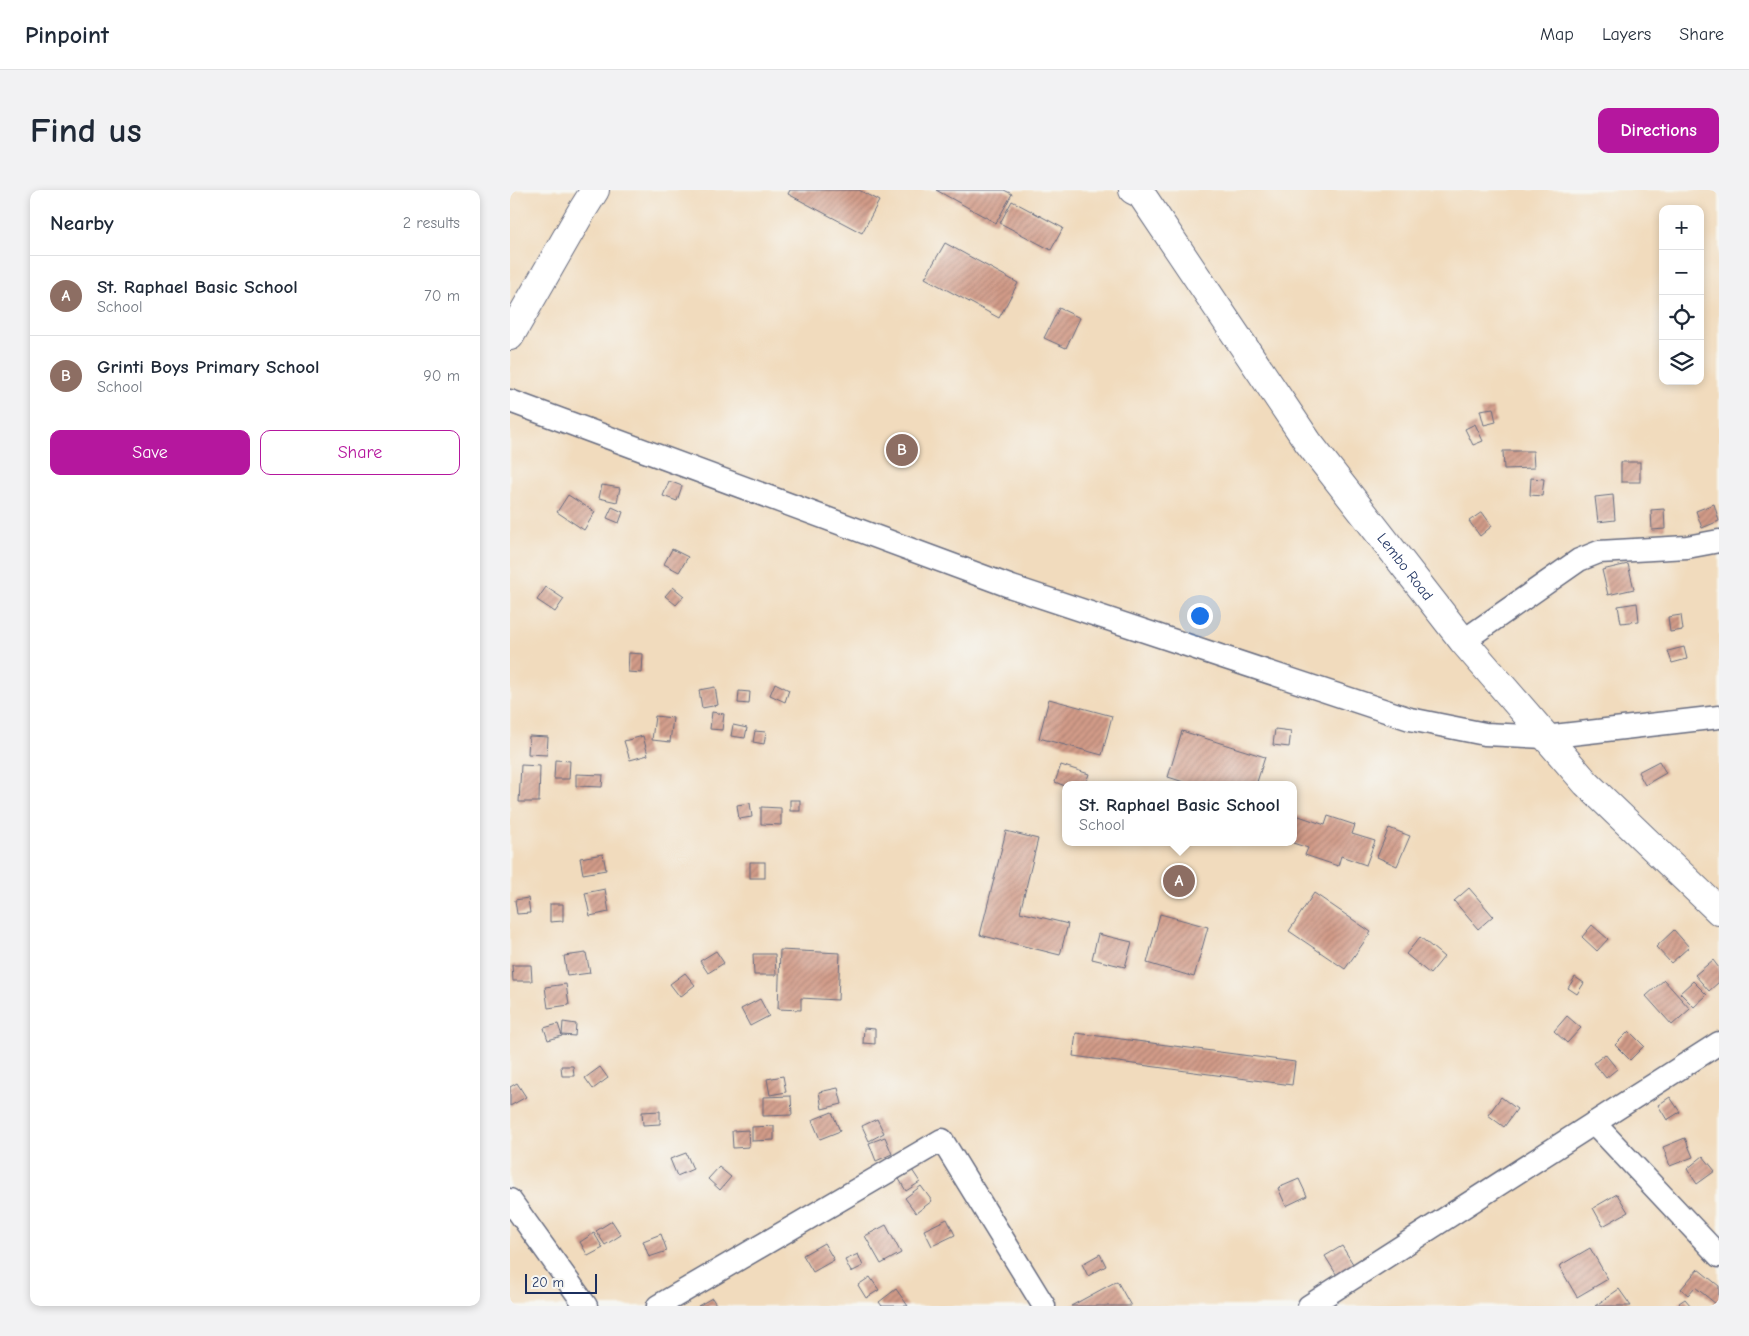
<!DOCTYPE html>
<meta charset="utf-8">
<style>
body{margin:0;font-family:"Comic Neue",sans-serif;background:#f2f2f3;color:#1f2937}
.controls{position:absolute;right:15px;top:15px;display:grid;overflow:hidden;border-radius:10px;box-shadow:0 2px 8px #0003}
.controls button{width:45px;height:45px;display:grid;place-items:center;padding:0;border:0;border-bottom:1px solid #e0e1e3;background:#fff;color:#1f2937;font:25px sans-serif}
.scale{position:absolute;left:15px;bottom:12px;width:72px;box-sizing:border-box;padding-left:5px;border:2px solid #1b2f5e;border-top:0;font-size:14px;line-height:18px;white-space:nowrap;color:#1b2f5e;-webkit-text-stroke:4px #f6f6f2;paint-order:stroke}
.you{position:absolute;left:689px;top:425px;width:18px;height:18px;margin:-12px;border:4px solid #fff;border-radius:50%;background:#1a73e8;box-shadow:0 0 0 8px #1a73e833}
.badge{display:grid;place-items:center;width:32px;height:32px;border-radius:50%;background:#b5179e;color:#fff;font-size:16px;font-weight:700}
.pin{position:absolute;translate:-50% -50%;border:2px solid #fff;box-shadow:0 1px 5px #0006}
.popup{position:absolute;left:552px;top:591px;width:235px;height:65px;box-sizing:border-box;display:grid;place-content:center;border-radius:10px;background:#fff;filter:drop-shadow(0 1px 4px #0005);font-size:16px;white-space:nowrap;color:#747a83}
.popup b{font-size:19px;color:#1f2937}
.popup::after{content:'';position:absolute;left:50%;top:100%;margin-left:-10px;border:10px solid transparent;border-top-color:#fff}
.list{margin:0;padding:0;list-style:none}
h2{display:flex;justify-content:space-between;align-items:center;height:65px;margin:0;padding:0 20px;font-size:21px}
h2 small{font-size:16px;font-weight:400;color:#747a83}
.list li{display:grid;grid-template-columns:32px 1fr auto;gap:15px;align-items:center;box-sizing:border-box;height:80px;padding:0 20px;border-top:1px solid #e0e1e3}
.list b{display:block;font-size:19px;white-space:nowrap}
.list p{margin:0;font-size:16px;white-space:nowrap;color:#747a83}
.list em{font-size:16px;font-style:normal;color:#747a83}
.actions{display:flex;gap:10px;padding:15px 20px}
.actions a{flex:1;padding:11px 0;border:1px solid #b5179e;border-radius:10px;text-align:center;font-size:18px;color:#b5179e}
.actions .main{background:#b5179e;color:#fff}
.icon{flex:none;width:28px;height:28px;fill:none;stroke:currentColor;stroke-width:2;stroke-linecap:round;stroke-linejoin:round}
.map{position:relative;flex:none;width:1209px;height:1116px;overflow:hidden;border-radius:10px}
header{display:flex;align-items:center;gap:30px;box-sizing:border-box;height:70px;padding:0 25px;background:#fff;border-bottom:1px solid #e0e1e3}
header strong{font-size:24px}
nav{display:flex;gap:28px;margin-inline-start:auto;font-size:18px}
.intro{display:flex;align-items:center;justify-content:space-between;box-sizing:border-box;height:120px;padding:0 30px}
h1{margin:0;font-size:35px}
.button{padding:12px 22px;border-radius:10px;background:#b5179e;color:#fff;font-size:18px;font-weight:700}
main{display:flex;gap:30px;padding:0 30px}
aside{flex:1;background:#fff;border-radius:10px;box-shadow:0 2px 8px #0003}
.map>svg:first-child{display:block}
.building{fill:url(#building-hatch)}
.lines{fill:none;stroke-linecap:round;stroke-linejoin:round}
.minor-casing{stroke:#666b7f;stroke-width:25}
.tertiary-casing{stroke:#666b7f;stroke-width:30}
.minor{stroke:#fff;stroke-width:22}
.tertiary{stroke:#fff;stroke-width:28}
.labels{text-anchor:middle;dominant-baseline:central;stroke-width:4;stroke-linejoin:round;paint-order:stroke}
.street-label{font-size:15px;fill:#1b2f5e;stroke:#f6f6f2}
</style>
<header>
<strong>Pinpoint</strong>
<nav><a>Map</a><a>Layers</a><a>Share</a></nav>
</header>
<div class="intro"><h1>Find us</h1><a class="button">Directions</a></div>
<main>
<aside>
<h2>Nearby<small>2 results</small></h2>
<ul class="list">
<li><span class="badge" style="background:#8d6e63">A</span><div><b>St. Raphael Basic School</b><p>School</p></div><em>70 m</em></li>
<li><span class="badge" style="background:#8d6e63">B</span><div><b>Grinti Boys Primary School</b><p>School</p></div><em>90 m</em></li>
</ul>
<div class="actions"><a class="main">Save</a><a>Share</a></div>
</aside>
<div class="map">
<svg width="1209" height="1116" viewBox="0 0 1209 1116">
<defs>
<pattern id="building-hatch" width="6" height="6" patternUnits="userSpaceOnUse" patternTransform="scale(1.25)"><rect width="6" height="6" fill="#d29b88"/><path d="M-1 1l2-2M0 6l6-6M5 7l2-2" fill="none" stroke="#aa7f72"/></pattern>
</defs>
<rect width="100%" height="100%" fill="#f6f6f2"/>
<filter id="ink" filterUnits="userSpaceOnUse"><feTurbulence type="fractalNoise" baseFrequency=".02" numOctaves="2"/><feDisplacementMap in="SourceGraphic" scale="10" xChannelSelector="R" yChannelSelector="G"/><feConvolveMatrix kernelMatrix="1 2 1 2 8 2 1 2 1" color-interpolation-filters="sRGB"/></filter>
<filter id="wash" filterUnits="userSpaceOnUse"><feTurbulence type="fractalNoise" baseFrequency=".0096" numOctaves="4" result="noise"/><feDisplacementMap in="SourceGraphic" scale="20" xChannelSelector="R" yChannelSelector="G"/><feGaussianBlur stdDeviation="1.12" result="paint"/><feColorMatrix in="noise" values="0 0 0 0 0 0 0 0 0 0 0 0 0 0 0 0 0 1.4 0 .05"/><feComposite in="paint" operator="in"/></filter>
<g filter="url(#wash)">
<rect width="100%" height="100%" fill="#f1dbbd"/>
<g id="blocks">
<g class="building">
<polygon points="280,0 349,0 369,11 352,43 278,4"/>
<polygon points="426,0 494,0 502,4 486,33"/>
<polygon points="502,11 553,38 541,60 490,33"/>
<polygon points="435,53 508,93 489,128 415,88"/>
<polygon points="549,118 570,128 556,158 534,148"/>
<polygon points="983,218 986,232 974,235 970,220"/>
<polygon points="965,234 973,251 963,255 955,239"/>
<polygon points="993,261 1023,261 1024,278 994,279"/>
<rect x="1111" y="272" width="19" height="20"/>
<polygon points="1021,288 1034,289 1032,306 1020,305"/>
<polygon points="159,291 172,296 167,311 153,306"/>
<polygon points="92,295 110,298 107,312 89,308"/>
<polygon points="58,305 85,322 74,340 47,322"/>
<polygon points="1103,305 1105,330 1088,332 1085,307"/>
<polygon points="1204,314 1209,331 1192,338 1186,321"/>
<polygon points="102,317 113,322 109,333 97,328"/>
<polygon points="1154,319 1155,339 1142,340 1141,320"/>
<polygon points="972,322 982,336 970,346 959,331"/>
<polygon points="162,359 178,367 169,382 154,374"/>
<polygon points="1118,374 1124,399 1098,405 1092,380"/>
<polygon points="36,397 54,409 45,422 27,410"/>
<polygon points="163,397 174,406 166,415 155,406"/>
<polygon points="1127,413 1129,431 1111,433 1108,416"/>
<polygon points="1171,425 1173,440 1160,442 1158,427"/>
<polygon points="1174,457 1177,469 1162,473 1158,461"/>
<polygon points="119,463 133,464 132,483 118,482"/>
<polygon points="265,493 279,500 275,512 260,505"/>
<polygon points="205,497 208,515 192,518 189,500"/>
<polygon points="229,501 240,502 239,514 228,513"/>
<polygon points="539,509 602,526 592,565 529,548"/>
<polygon points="202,522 214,524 212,540 200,539"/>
<polygon points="145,526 163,528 160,552 142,550"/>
<polygon points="223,535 237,538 235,548 221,546"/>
<polygon points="765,539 781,541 779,557 763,555"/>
<polygon points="245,541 256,542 254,554 243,552"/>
<polygon points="672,541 755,567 746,595 683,595 658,587"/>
<polygon points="19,546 38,547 37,565 18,564"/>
<polygon points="133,546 138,565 120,570 114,551"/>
<polygon points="45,570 60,571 59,589 44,589"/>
<polygon points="1149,571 1156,583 1135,595 1128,582"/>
<polygon points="11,575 30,576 29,612 9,612"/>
<polygon points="551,575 579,584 575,595 555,596 545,592"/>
<polygon points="66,584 93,585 92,597 66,596"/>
<rect x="280" y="610" width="10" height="11"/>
<polygon points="240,613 242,627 229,629 227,615"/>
<polygon points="251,617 271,618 271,635 251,634"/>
<polygon points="783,624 815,635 818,626 845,635 842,644 865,651 856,675 831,666 828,676 795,665 798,658 783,653"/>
<polygon points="879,638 900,646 887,676 867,667"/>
<polygon points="496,641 528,649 510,722 558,734 550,765 470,745"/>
<polygon points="93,664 96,680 73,684 70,668"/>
<rect x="240" y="672" width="15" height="16"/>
<polygon points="959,698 983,726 968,739 944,711"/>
<polygon points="95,699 99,722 80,726 75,703"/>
<polygon points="804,703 861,742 835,779 779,741"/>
<polygon points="18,708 20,723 7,724 5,710"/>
<polygon points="40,714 53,714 53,731 40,732"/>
<polygon points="650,724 698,737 684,787 637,773"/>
<polygon points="1082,735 1098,749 1087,761 1072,747"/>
<polygon points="1164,740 1179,757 1161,773 1146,757"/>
<polygon points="588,744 622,752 615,777 582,769"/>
<polygon points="910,747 934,767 920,784 896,764"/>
<polygon points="270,760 330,763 328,810 291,808 291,820 268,819"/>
<polygon points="206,761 214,773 198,783 190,771"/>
<polygon points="76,763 80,783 57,786 54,766"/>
<polygon points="243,764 265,764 266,785 244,785"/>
<polygon points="1203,770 1209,778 1209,792 1199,801 1185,785"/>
<polygon points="2,775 21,775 22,791 3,791"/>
<polygon points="175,783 185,795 170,807 160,794"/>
<polygon points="1065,787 1074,793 1067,804 1058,798"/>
<polygon points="1154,790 1180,819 1162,835 1136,806"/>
<polygon points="1183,791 1197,805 1184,817 1170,803"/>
<polygon points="56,794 59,815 38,818 35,797"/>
<polygon points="250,809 259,826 240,836 231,819"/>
<polygon points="1057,826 1071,838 1057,853 1044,841"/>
<polygon points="53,832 66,834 65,846 52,845"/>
<polygon points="48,834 52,846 38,850 34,838"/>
<polygon points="354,838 365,839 365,854 353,853"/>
<polygon points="1119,841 1134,856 1120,870 1105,855"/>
<polygon points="566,843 785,872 782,895 563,866"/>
<polygon points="1095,864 1107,879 1096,888 1084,873"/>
<polygon points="51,876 63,876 64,886 52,886"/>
<polygon points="90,877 98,888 83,899 75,888"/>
<polygon points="273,886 276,902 260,905 257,889"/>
<polygon points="7,893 16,907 0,916 0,897"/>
<polygon points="328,898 332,914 312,919 309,902"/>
<polygon points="281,906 282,925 253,926 253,907"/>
<polygon points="991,907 1007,919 994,937 978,925"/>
<polygon points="1160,907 1170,922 1157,930 1148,915"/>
<polygon points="150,921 150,934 133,935 132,922"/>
<polygon points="322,922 330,941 310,949 302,930"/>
<polygon points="367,929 374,943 359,951 352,936"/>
<polygon points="264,936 264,950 242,951 242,937"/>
<polygon points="238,940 239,957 223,958 222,941"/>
<polygon points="375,947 382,964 366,971 359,953"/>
<polygon points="1175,948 1183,967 1160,976 1153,957"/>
<polygon points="176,963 183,979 167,986 160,969"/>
<polygon points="1193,966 1205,981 1187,994 1177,979"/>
<polygon points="209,977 221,987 210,1000 198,989"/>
<polygon points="402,980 410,992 396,1001 389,989"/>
<polygon points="789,989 797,1006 776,1016 768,998"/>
<polygon points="411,996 422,1011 406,1023 395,1008"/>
<polygon points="1107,1004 1118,1022 1093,1036 1083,1018"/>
<polygon points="437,1029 445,1045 422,1056 414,1040"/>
<polygon points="102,1031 111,1045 95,1055 86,1041"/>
<polygon points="376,1035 391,1063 371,1074 355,1046"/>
<polygon points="84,1043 93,1058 78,1066 70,1052"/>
<polygon points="151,1044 157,1061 139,1067 133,1051"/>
<polygon points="314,1053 324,1070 303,1082 293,1065"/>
<polygon points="832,1056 848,1082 831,1092 815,1066"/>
<polygon points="1080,1058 1098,1089 1067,1107 1049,1076"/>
<polygon points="348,1064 353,1076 341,1082 335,1070"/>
<polygon points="590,1064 596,1076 578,1086 572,1074"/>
<polygon points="1188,1079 1209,1096 1209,1110 1206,1114 1185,1097 1178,1105 1171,1099"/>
<polygon points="360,1087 369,1100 356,1108 348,1095"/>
<polygon points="607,1091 621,1116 561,1116"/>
<polygon points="386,1099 398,1116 372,1116 369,1112"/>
<polygon points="1109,1099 1121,1116 1085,1116"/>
<polygon points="202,1108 207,1116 188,1116"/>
<polygon points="1175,1109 1181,1116 1171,1116 1169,1113"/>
</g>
</g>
</g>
<g filter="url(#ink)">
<use href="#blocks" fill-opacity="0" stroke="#666b7f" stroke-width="1"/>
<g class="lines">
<defs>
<g id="minor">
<polyline points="0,211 502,397 900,529 975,544 1035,547 1209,527"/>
<polyline points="953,451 1069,370 1089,362 1177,357 1209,351"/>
<polyline points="1084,933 1209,1066"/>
<polyline points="0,1010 76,1116"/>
<polyline points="148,1116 432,950 534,1116"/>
<polyline points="799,1116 1209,853"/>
</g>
<g id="tertiary">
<path id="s1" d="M623 0 631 4 798 252 953 451 1076 593 1209 721"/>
<polyline points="0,146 70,24 85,0"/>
</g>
</defs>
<use href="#minor" class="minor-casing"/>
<use href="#tertiary" class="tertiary-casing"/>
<use href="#minor" class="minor"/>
<use href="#tertiary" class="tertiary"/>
</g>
</g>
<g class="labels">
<g class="street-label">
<text stroke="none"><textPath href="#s1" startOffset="466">Lembo Road</textPath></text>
</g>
</g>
</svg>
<div class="controls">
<button>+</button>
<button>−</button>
<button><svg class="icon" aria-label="locate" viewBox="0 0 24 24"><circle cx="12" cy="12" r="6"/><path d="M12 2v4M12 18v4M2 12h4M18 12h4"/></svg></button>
<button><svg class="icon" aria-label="layers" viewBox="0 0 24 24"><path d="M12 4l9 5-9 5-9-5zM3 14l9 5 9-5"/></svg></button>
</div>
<div class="scale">20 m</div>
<div class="you"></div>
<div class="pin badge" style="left:669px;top:691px;background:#8d6e63">A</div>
<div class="popup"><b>St. Raphael Basic School</b>School</div>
<div class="pin badge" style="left:392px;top:260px;background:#8d6e63">B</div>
</div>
</main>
